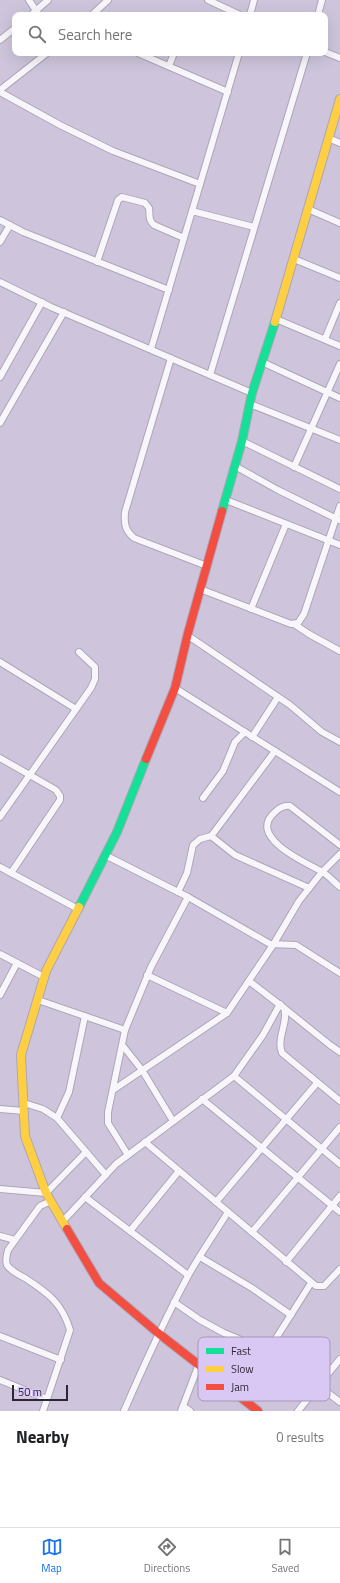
<!DOCTYPE html>
<style>
body{margin:0;font-family:"Titillium Web",sans-serif;background:#f6f6f6;color:#202124}
.scale{position:absolute;left:12px;bottom:10px;width:56px;box-sizing:border-box;padding-left:4px;border:2px solid #2d2636;border-top:0;font-size:11px;line-height:14px;white-space:nowrap;color:#2d2636;-webkit-text-stroke:3px #d9c8f3;paint-order:stroke}
.list{margin:0;padding:0;list-style:none}
h2{display:flex;justify-content:space-between;align-items:center;height:52px;margin:0;padding:0 16px;font-size:17px}
h2 small{font-size:13px;font-weight:400;color:#757577}
.icon{flex:none;width:22px;height:22px;fill:none;stroke:currentColor;stroke-width:2;stroke-linecap:round;stroke-linejoin:round}
.map{position:relative;flex:none;width:340px;height:1411px;overflow:hidden}
.search{position:absolute;background:#fff;box-shadow:0 4px 16px #0002;left:12px;right:12px;top:12px;height:44px;display:flex;align-items:center;gap:10px;box-sizing:border-box;padding:0 14px;border-radius:8px;color:#757577;font-size:15px}
.sheet{height:116px;background:#fff}
nav{display:flex;justify-content:space-around;align-items:center;box-sizing:border-box;height:56px;border-top:1px solid #e0e0e0;background:#fff;font-size:11px;color:#757577}
nav a{display:grid;justify-items:center;gap:2px}
nav .on{color:#1a73e8}
.map>svg:first-child{display:block}
.lines{fill:none;stroke-linecap:round;stroke-linejoin:round}
.street-casing{stroke:#aca6b7;stroke-width:8}
.fast-casing{stroke:#aca6b7;stroke-width:10}
.slow-casing{stroke:#aca6b7;stroke-width:10}
.jam-casing{stroke:#aca6b7;stroke-width:10}
.street{stroke:#f8f6fa;stroke-width:6}
.fast{stroke:#16e098;stroke-width:8}
.slow{stroke:#ffcf43;stroke-width:8}
.jam{stroke:#f24e42;stroke-width:8}
.key{fill:#d9c8f3;stroke:#a597ba;stroke-width:1}
.key-label{font-size:11px;fill:#2d2636}
</style>
<div class="map">
<svg width="340" height="1411" viewBox="0 0 340 1411">
<rect width="100%" height="100%" fill="#cec5dc"/>
<g class="lines">
<defs>
<g id="street">
<polyline points="29,0 39,15"/>
<polyline points="208,0 240,15"/>
<polyline points="31,15 48,0"/>
<polyline points="92,15 108,0"/>
<polyline points="250,15 254,0"/>
<polyline points="318,15 322,0"/>
<polyline points="0,40 15,28"/>
<polyline points="325,52 340,58"/>
<polyline points="138,53 228,92"/>
<polyline points="169,66 174,53"/>
<polyline points="0,90 47,53"/>
<polyline points="0,92 60,125 113,151 200,184"/>
<polyline points="328,138 340,143"/>
<polyline points="308,209 340,223"/>
<polyline points="192,211 254,227"/>
<polyline points="0,220 23,232 169,290"/>
<polyline points="0,242 10,225"/>
<polyline points="294,259 340,278"/>
<path d="M97 262 118 200 122 197 145 203 149 208C150 215 148 220 154 225L184 238"/>
<polyline points="0,282 51,307 252,393"/>
<polyline points="276,319 340,346"/>
<polyline points="325,339 340,303"/>
<polyline points="151,349 239,53"/>
<path d="M171 358 125 512C124 524 125 530 134 538L207 566"/>
<polyline points="262,362 340,398"/>
<polyline points="210,375 307,53"/>
<polyline points="0,377 42,302"/>
<polyline points="250,404 340,440"/>
<polyline points="0,423 64,312"/>
<polyline points="242,441 340,489"/>
<polyline points="235,466 278,490 339,520"/>
<polyline points="294,467 340,364"/>
<polyline points="226,500 340,545"/>
<polyline points="200,589 291,624 298,623 304,614 340,506"/>
<polyline points="251,609 286,524"/>
<polyline points="294,624 309,634 340,651"/>
<polyline points="187,635 290,705 322,732 340,742"/>
<polyline points="0,662 76,709"/>
<polyline points="175,688 340,792"/>
<polyline points="252,737 278,697"/>
<polyline points="0,758 56,790 60,796 60,800 11,873"/>
<polyline points="203,798 223,771 235,742 245,732"/>
<polyline points="0,817 91,688 95,679 95,667 79,652"/>
<polyline points="211,836 235,855 309,888"/>
<path d="M340 845 290 806C284 805 279 808 274 813 248 837 304 862 321 871 328 875 334 882 340 887"/>
<polyline points="105,855 188,897 270,944 296,945 340,973"/>
<polyline points="0,867 78,909"/>
<polyline points="178,892 187,873 193,845 200,839 211,836 215,831 275,751"/>
<polyline points="0,954 44,977"/>
<polyline points="147,975 227,1013"/>
<path d="M249 981 284 1008C289 1022 276 1038 282 1053L340 1101"/>
<polyline points="0,995 17,963"/>
<polyline points="38,1000 125,1030"/>
<polyline points="280,1004 263,1035 234,1076 340,1164"/>
<polyline points="284,1008 330,1045 340,1052"/>
<polyline points="123,1046 142,1070 173,1121"/>
<polyline points="113,1090 227,1013 273,945 299,901 322,872 340,854"/>
<polyline points="202,1099 340,1212"/>
<polyline points="24,1103 43,1109 57,1118 106,1175"/>
<polyline points="0,1109 24,1111"/>
<polyline points="57,1118 69,1092 85,1016"/>
<polyline points="145,1142 316,1286 324,1286 340,1269"/>
<polyline points="128,1155 108,1123 108,1112 125,1030 151,967 188,897"/>
<polyline points="0,1189 46,1193 86,1152"/>
<polyline points="85,1197 188,1275"/>
<polyline points="216,1202 317,1083"/>
<polyline points="63,1221 116,1164 234,1076"/>
<polyline points="130,1231 179,1171"/>
<polyline points="252,1232 340,1127"/>
<polyline points="0,1236 15,1240"/>
<polyline points="200,1257 252,1288 291,1315"/>
<polyline points="286,1262 340,1196"/>
<polyline points="174,1302 200,1320 224,1333 268,1351 298,1370 340,1402"/>
<polyline points="0,1336 61,1360"/>
<polyline points="0,1380 47,1399"/>
<polyline points="238,1395 268,1351 311,1283"/>
<polyline points="183,1406 190,1411"/>
<path d="M43 1411 70 1330C62 1303 48 1293 25 1278 19 1275 11 1271 7 1265 5 1260 7 1254 8 1250L40 1206 51 1201"/>
<path d="M124 1411C144 1365 164 1320 188 1276 200 1254 215 1233 228 1212"/>
<polyline points="181,1411 199,1364"/>
<polyline points="298,1411 340,1359"/>
</g>
<g id="fast">
<polyline points="222,511 242,441 252,393 275,322"/>
<polyline points="79,907 117,832 146,759"/>
</g>
<g id="slow">
<polyline points="275,322 340,99"/>
<polyline points="67,1229 46,1193 25,1136 21,1055 46,971 79,907"/>
</g>
<g id="jam">
<polyline points="146,759 175,688 188,633 222,511"/>
<polyline points="67,1229 99,1283 158,1333 258,1411"/>
</g>
</defs>
<use href="#street" class="street-casing"/>
<use href="#fast" class="fast-casing"/>
<use href="#slow" class="slow-casing"/>
<use href="#jam" class="jam-casing"/>
<use href="#street" class="street"/>
<use href="#fast" class="fast"/>
<use href="#slow" class="slow"/>
<use href="#jam" class="jam"/>
</g>
<rect x="198" y="1337" width="132" height="64" rx="6" class="key"/>
<rect x="206" y="1348" width="18" height="6" fill="#16e098"/>
<rect x="206" y="1366" width="18" height="6" fill="#ffcf43"/>
<rect x="206" y="1384" width="18" height="6" fill="#f24e42"/>
<g class="key-label">
<text x="231" y="1355">Fast</text>
<text x="231" y="1373">Slow</text>
<text x="231" y="1391">Jam</text>
</g>
</svg>
<div class="scale">50 m</div>
<div class="search"><svg class="icon" aria-label="search" viewBox="0 0 24 24"><circle cx="10" cy="10" r="6"/><path d="M15 15l6 6"/></svg>Search here</div>
</div>
<section class="sheet">
<h2>Nearby<small>0 results</small></h2>
<ul class="list">
</ul>
</section>
<nav>
<a class="on"><svg class="icon" aria-label="map" viewBox="0 0 24 24"><path d="M3 6l6-2 6 2 6-2v14l-6 2-6-2-6 2zM9 4v14M15 6v14"/></svg>Map</a>
<a><svg class="icon" aria-label="directions" viewBox="0 0 24 24"><path d="M12 3l9 9-9 9-9-9zM9 14v-3h6M13 9l2 2-2 2"/></svg>Directions</a>
<a><svg class="icon" aria-label="saved" viewBox="0 0 24 24"><path d="M7 4h10v16l-5-4-5 4z"/></svg>Saved</a>
</nav>
